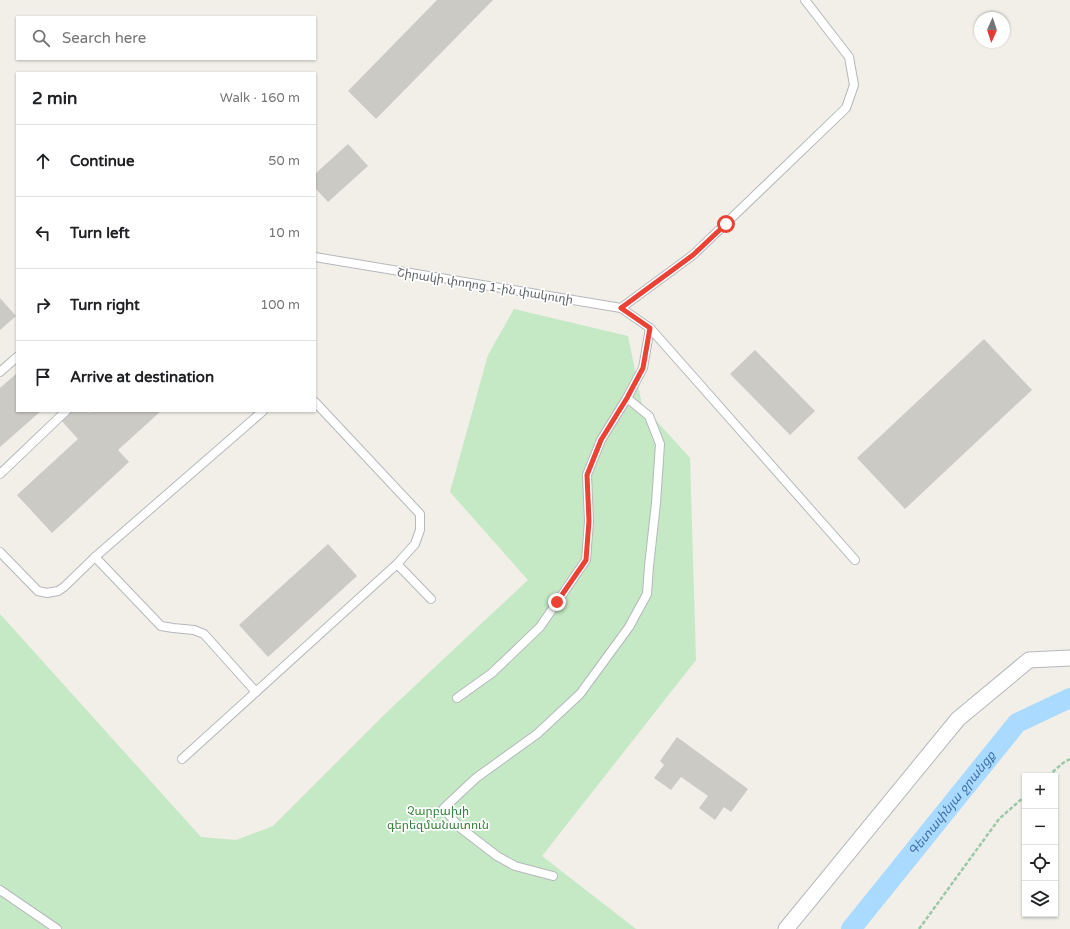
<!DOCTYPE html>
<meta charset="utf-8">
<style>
body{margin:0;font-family:"Varela Round","Noto Sans Armenian",sans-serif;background:#f6f6f6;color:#202124}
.controls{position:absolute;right:12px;bottom:12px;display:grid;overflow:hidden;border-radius:0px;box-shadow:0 1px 3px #0004}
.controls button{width:36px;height:36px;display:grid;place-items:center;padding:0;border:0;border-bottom:1px solid #e0e0e0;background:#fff;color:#202124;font:20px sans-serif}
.compass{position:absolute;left:974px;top:12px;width:36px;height:36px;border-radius:50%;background:#fff;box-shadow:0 1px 3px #0004;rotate:183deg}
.stop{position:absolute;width:12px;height:12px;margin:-9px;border:3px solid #ea4335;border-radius:50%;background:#fff}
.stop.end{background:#ea4335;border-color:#fff;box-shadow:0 1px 4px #0008}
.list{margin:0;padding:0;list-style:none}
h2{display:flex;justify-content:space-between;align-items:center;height:52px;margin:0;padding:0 16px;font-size:17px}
h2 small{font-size:13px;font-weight:400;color:#757577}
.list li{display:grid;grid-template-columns:26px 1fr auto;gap:12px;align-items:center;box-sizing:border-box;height:72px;padding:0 16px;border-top:1px solid #e0e0e0}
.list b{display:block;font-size:15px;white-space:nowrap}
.list em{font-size:13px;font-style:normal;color:#757577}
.icon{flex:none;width:22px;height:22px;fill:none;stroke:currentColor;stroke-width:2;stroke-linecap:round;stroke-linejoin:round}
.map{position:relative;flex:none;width:1070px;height:929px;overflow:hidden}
.search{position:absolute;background:#fff;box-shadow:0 1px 3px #0004;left:16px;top:16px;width:300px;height:44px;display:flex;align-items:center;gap:10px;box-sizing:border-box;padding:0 14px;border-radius:0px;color:#757577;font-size:15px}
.panel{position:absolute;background:#fff;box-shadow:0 1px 3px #0004;left:16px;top:72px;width:300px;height:340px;border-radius:0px}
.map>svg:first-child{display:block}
.green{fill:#c5e8c5}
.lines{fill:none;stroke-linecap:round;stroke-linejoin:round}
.canal{stroke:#aadaff;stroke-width:20}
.building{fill:#cccac5}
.lane-casing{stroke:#b5b8bc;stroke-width:10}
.street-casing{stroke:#b5b8bc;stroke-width:17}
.path{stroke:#9cc7a9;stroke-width:2.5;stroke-dasharray:4 2;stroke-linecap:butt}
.lane{stroke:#fff;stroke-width:8}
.street{stroke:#fff;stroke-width:15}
.route{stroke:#ea4335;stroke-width:5}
.labels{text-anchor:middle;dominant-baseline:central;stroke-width:3.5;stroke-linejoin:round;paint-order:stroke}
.street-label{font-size:12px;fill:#5f6368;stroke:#fff}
.park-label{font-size:12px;fill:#348238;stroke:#fff}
.water-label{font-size:13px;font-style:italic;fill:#4174aa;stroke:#fff}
</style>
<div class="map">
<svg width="1070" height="929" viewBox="0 0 1070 929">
<rect width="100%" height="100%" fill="#f1efe8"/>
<polygon class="green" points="514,309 628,336 642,405 690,458 696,660 542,856 636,929 0,929 0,614 201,837 236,840 273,826 387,712 528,580 450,492 488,355"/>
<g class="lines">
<path class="canal" id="s1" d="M851 929 1017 723 1070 698"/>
</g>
<g class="building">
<polygon points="437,0 493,0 376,119 348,91"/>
<polygon points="348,144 368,166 328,202 315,188 315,174"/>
<polygon points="0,298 16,316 0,330"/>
<polygon points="984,339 1032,390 905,509 857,458"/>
<polygon points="755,350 815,411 790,435 730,374"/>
<polygon points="17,373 17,411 41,411 0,447 0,388"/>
<polygon points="69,411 87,411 89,413 91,411 161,411 118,450 129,462 52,533 17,495 78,439 60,419"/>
<polygon points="328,544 357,576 268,657 239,625"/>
<polygon points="677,737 748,789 731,812 724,807 715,820 699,808 708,796 681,777 671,790 654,778 664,765 660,761"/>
</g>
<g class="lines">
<defs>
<g id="lane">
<polyline points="315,257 621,308 650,328 855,560"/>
<polyline points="621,308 693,255 846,108 854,85 849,57 805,0"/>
<polyline points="0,372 17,357"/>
<polyline points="0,474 66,411"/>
<polyline points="0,552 38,591 47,593 58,591 64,587 95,557 263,411"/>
<polyline points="95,557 161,626 173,628 194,630 204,634 256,692"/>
<polyline points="397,564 431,599"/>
<polyline points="457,698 492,673 540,627 586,560 589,521 587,475 601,440 627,398 643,368 650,328"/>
<polyline points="182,759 397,564 415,544 420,530 420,514 315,402"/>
<polyline points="553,876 515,866 497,856 458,826 444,808 476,778 537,734 580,694 629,627 647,594 649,566 656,503 660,444 649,416 627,398"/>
<polyline points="0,890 57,929"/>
</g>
<polyline id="street" points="786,929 958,719 1029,660 1070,658"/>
</defs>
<use href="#lane" class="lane-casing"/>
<use href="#street" class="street-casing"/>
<g class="path">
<polyline points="1048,776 1063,763 1070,759"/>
<polyline points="919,929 999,819 1025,796"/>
</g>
<use href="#lane" class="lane"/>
<use href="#street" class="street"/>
</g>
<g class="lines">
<polyline class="route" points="557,602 586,560 589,521 587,475 601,440 627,398 643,368 650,328 621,308 693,255 726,224"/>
</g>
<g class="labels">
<g class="street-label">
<text transform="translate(485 286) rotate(9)">Շիրակի փողոց 1-ին փակուղի</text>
</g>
<g class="park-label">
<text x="438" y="811">Չարբախի<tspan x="438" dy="14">գերեզմանատուն</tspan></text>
</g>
<g class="water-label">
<text stroke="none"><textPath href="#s1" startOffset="161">Գետափնյա ջրանցք</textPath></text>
</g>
</g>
</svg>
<div class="controls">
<button>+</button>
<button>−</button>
<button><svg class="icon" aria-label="locate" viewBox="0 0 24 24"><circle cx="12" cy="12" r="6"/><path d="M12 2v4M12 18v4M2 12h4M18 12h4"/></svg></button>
<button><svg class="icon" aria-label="layers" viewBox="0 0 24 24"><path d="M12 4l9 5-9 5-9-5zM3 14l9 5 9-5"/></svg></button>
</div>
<svg class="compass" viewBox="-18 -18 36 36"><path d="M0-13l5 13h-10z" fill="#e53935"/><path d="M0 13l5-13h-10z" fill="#757577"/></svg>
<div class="stop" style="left:726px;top:224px"></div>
<div class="stop end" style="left:557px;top:602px"></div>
<div class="search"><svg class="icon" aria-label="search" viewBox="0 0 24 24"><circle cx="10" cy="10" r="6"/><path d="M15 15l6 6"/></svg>Search here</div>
<section class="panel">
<h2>2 min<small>Walk · 160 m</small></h2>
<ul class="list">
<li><svg class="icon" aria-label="ahead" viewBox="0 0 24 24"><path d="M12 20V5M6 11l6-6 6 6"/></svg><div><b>Continue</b></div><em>50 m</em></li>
<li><svg class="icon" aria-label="left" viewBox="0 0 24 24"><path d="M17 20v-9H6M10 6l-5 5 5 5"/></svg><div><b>Turn left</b></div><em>10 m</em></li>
<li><svg class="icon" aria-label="right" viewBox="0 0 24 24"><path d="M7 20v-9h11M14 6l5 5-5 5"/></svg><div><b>Turn right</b></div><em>100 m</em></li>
<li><svg class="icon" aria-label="arrive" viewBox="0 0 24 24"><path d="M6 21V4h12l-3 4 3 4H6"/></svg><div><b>Arrive at destination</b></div></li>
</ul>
</section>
</div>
